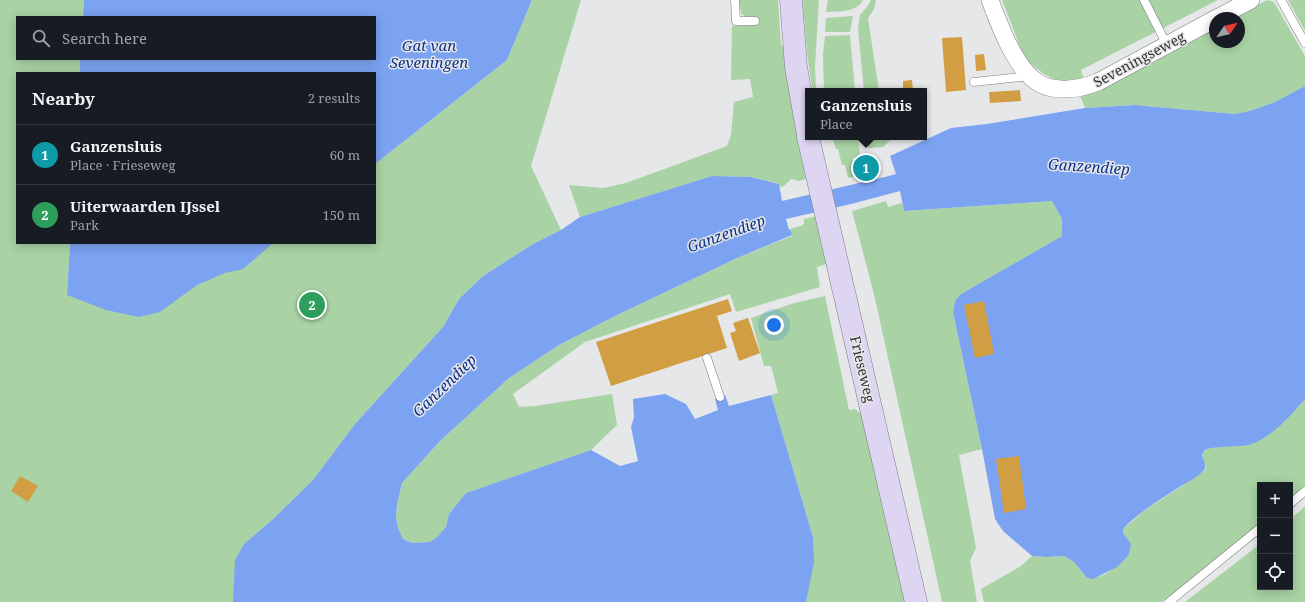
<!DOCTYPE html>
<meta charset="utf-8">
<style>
body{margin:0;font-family:"Noto Serif",serif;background:#242831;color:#f1f3f6}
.controls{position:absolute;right:12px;bottom:12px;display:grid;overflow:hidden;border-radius:0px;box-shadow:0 2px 10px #0003}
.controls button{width:36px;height:36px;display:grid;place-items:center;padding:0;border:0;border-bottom:1px solid #363941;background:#171b24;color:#f1f3f6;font:20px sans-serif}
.compass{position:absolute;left:1209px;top:12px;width:36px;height:36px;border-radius:50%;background:#171b24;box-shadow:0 2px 10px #0003;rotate:56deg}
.you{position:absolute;left:774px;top:325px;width:14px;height:14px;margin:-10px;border:3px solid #fff;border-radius:50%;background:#1a73e8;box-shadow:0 0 0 6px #1a73e833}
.badge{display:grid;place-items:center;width:26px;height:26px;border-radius:50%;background:#32916a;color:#fff;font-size:13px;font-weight:700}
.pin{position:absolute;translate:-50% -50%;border:2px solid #fff;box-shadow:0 1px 4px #0006}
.popup{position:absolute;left:805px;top:88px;width:122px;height:52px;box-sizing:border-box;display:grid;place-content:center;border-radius:0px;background:#171b24;filter:drop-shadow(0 1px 3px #0005);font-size:13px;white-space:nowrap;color:#9ea1a6}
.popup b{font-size:15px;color:#f1f3f6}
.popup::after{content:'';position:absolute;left:50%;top:100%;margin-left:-8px;border:8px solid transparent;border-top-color:#171b24}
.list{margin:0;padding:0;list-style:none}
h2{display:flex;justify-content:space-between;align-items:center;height:52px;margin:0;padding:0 16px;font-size:17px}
h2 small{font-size:13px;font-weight:400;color:#9ea1a6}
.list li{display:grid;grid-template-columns:26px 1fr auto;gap:12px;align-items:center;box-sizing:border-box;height:60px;padding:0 16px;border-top:1px solid #363941}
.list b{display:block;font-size:15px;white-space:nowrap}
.list p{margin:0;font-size:13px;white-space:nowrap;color:#9ea1a6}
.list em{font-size:13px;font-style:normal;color:#9ea1a6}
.icon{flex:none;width:22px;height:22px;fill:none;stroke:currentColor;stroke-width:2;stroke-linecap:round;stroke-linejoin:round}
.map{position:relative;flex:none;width:1305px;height:602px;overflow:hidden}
.search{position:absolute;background:#171b24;box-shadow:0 2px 10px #0003;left:16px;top:16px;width:360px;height:44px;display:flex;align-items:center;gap:10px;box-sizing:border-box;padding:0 14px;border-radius:0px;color:#9ea1a6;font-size:15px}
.panel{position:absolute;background:#171b24;box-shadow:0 2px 10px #0003;left:16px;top:72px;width:360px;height:172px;border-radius:0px}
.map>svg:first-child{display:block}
.green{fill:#a9d3a4}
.water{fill:#7ba3f1}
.building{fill:#d19e44}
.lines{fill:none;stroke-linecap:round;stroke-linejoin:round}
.service-casing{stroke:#7b7c7e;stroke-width:9}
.minor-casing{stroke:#7b7c7e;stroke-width:18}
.secondary-casing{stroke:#7b7c7e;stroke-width:23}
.service{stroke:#fff;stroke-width:8}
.minor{stroke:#fff;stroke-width:17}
.secondary{stroke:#ded5f2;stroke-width:22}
.labels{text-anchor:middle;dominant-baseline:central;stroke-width:3;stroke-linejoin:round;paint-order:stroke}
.street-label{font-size:14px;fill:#313132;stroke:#e6e7e9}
.water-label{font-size:15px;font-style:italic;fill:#0c348c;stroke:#e6e7e9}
</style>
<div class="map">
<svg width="1305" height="602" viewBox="0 0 1305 602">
<rect width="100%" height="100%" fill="#e6e7e9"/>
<g class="green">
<polygon points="0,0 84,0 83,17 17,17 17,59 80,59 80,73 17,73 17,243 70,243 67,295 197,285 273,243 375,243 375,164 507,60 532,0 581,0 531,166 561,230 533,244 483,276 459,299 443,327 355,424 313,480 273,519 244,544 233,602 0,602"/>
<path d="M739 0H778L781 45 783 46C788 91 797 136 806 179L799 181 791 179 784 186 780 187 779 184 776 183 751 177 712 176 580 217 569 185 603 188 626 183 727 146 731 135 734 102 753 97 750 79 731 80 732 26 755 25 741 13Z"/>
<path d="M803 0H819L815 66 816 91H813C807 61 805 31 803 0Z"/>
<path d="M828 0H863C856 13 839 11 826 12Z"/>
<polygon points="871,0 876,0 874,9 868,18 879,91 864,91 858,29 860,15 867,7"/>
<polygon points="1002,0 1218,0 1081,70 1084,80 1063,83 1044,74 1030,63 1021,49"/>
<polygon points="1267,0 1274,2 1305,56 1305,86 1275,102 1253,110 1235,114 1135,105 1085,108 1080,95 1215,28 1215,42 1239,42 1239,18 1234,18"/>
<polygon points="1288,0 1305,0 1305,31"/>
<polygon points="853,16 850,32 825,32 826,18"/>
<polygon points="850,35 855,91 824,91 823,54 825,36"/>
<polygon points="832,137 858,137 860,156 852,158 856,173 853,177 848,178 845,165 842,165 838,149 836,149"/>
<polygon points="868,137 894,137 883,147 868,148"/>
<polygon points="886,201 888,207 902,203 904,211 1052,201 1062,219 1062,236 961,294 955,301 953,312 982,449 959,455 976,548 970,561 977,602 942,602 874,294 852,211"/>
<polygon points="817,216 827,264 817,267 820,287 736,312 730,294 585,342 513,394 519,407 535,406 612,394 617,425 591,450 466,493 449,514 446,527 438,536 430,542 413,543 407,541 403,539 398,528 396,517 397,504 402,483 440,441 509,378 559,345 617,315 735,259 792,236 790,229 801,226 804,224 804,219"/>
<polygon points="825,296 849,410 855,409 863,415 905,602 806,602 813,537 771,395 778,393 771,366 764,366 751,318 794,303"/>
<path d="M1305 399V487L1290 499V485H1260V524L1162 602H984L981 589 1021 566 1032 556 1047 557 1064 556 1074 562 1087 578C1100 580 1115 568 1124 560L1126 537 1123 533V529L1144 511 1194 478 1205 470 1206 466 1202 456 1205 450 1209 448 1266 437 1284 422Z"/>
<polygon points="1305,506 1305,602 1185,602 1260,544 1260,587 1290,587 1290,520"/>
</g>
<g class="water">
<polygon points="84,0 532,0 507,60 375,164 375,73 80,73 80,59 375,59 375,17 83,17"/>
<path d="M1305 86V399C1290 416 1271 439 1248 445 1239 447 1210 446 1205 450 1204 451 1202 455 1202 456 1204 460 1207 466 1204 470 1198 477 1188 482 1181 486 1161 499 1139 512 1123 529V533L1131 544 1129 554 1124 560 1117 567 1093 579 1087 578 1074 562 1064 556 1047 557 1032 556 1003 531 995 519 982 449 953 312 955 301 961 294 1062 236V219L1052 201 904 211 900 191 851 204 786 219 789 230 790 229 792 235 735 259 617 315 559 345 509 378 440 441 402 483 397 504 396 517 398 528 403 539 407 541 413 543 430 542 438 536 446 527 449 514 466 493 591 450 620 466 638 461 631 427 634 417 633 399 665 394 686 404 695 419 718 410 715 399 725 395 729 406 771 395 813 537 814 562 806 602H233L235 560 244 544 273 519 313 480 355 424 443 327 459 299 483 276 533 244 561 230 580 217 712 176 751 177 779 184 782 201 889 176 896 174 890 156 951 128 987 124 1085 108 1135 105 1235 114 1253 110 1275 102Z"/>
<polygon points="70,243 273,243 243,269 225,273 197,285 160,312 139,317 106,310 67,295"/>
</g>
<g class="building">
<polygon points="962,37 966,90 946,92 942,38"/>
<polygon points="984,54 986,70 976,71 975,55"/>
<polygon points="912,80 913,91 903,91 903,81"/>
<polygon points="1020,90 1021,101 990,103 989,92"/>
<polygon points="869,156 870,160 872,159 873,163 871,163 873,172 861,175 857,159"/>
<polygon points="728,299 732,311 717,316 727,348 611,386 596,342"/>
<polygon points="984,301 994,354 975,358 964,305"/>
<polygon points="748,318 760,353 739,361 730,333 736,331 733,323"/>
<polygon points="1019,456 1026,509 1004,513 996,459"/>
<polygon points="20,476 38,486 28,502 11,491"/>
</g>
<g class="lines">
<defs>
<g id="service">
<polyline points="735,0 736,21 755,21"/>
<polyline points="1144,0 1167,45"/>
<polyline points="1281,0 1305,43"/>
<polyline points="974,82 1030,76"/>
<polyline points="707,358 720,397"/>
<polyline points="1290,504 1305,491"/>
<polyline points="1169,602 1260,528"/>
</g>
<g id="minor">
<path d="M990 0C999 24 1013 62 1033 79 1051 94 1078 90 1098 82L1215 19"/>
<polyline points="1217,18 1251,0"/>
</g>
<g id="secondary">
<polyline points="791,0 796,67 808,135"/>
<polyline points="808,137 916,602"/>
</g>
</defs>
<use href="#service" class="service-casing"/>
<use href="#minor" class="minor-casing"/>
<use href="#secondary" class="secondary-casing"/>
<use href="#service" class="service"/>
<use href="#minor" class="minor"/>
<use href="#secondary" class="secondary"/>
</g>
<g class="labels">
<g class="street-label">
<text transform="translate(1139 59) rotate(-28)">Seveningseweg</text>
<text transform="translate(863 369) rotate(77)">Frieseweg</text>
</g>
<g class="water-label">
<text x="429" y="45">Gat van<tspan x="429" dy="17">Seveningen</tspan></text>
<text transform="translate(1089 166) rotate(4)">Ganzendiep</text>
<text transform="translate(726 233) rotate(-20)">Ganzendiep</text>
<text transform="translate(444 385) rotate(-44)">Ganzendiep</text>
</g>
</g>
</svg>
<div class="controls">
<button>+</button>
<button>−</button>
<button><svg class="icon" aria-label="locate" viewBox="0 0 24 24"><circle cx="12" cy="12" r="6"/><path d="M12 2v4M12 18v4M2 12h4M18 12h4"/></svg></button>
</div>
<svg class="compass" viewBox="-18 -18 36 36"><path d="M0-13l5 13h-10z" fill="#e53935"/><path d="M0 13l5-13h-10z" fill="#9ea1a6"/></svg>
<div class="you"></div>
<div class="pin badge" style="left:866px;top:168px;background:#0f9aa8">1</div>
<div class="popup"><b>Ganzensluis</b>Place</div>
<div class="pin badge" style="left:312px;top:305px;background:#2e9e5b">2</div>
<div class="search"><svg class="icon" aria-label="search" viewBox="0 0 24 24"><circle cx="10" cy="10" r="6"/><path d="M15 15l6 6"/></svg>Search here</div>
<section class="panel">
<h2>Nearby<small>2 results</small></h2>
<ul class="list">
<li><span class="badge" style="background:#0f9aa8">1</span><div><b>Ganzensluis</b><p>Place · Frieseweg</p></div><em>60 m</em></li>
<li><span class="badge" style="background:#2e9e5b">2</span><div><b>Uiterwaarden IJssel</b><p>Park</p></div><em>150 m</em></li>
</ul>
</section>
</div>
